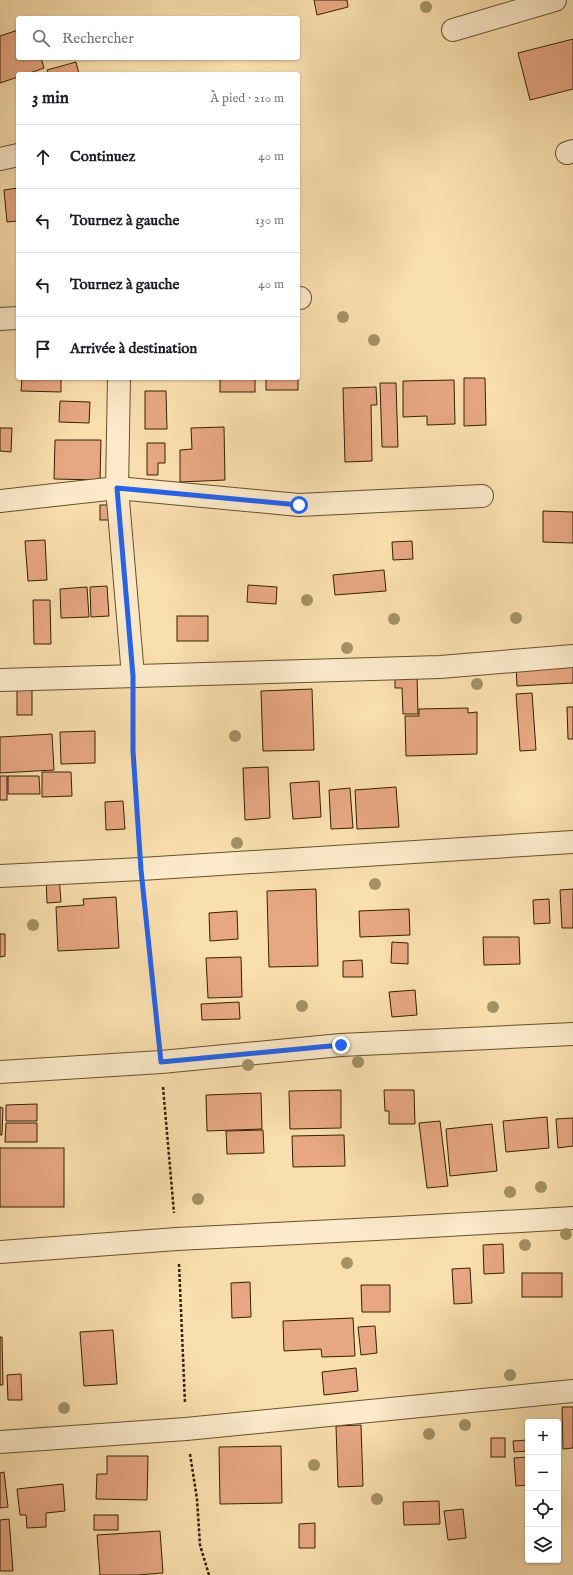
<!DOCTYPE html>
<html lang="fr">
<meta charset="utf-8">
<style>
body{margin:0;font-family:"IM FELL English",serif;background:#f6f6f6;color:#202124}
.controls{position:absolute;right:12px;bottom:12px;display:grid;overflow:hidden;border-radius:4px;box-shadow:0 1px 3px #0004}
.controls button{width:36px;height:36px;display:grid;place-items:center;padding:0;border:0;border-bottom:1px solid #e0e0e0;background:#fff;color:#202124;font:20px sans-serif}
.stop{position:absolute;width:12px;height:12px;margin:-9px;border:3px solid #2563eb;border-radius:50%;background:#fff}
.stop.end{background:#2563eb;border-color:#fff;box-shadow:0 1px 4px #0008}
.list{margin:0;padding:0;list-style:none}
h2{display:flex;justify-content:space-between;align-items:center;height:52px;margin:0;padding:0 16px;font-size:17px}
h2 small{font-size:13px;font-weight:400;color:#757577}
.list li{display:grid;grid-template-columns:26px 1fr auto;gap:12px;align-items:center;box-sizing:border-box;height:64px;padding:0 16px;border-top:1px solid #e0e0e0}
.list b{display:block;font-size:15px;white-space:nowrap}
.list em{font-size:13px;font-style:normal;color:#757577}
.icon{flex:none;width:22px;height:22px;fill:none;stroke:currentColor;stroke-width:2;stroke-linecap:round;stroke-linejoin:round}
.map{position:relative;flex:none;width:573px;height:1575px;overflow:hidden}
.search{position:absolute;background:#fff;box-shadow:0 1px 3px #0004;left:16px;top:16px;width:284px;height:44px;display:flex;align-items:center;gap:10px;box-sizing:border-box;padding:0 14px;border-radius:4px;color:#757577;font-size:15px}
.panel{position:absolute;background:#fff;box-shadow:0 1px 3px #0004;left:16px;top:72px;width:284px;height:308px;border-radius:4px}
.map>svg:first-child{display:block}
.building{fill:#e7a783;stroke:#362100}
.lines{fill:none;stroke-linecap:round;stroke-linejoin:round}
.street-casing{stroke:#67502c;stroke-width:24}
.path{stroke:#362100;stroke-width:2.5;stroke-dasharray:3 2;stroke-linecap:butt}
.street{stroke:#fceaca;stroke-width:22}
.tree{fill:#a49165}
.route{stroke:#2563eb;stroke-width:5}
</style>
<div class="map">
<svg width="573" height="1575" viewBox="0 0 573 1575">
<rect width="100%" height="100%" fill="#fadfae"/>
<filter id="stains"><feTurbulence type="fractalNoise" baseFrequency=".005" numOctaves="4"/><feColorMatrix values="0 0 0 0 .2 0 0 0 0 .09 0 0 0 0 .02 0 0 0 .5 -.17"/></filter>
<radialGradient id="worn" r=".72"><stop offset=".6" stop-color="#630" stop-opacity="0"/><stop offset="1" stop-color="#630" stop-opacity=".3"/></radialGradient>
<g class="building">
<polygon points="314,0 347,0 348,7 317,15"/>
<polygon points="18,30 18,58 41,58 44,68 27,74 18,74 18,77 0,83 0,36"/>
<polygon points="573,39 573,89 530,100 518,53"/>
<polygon points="76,62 79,74 49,74 47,70"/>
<polygon points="18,188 18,221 7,222 4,190"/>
<polygon points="22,378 61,378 61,392 21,391"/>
<rect x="220" y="378" width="35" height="14"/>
<rect x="266" y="378" width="32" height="12"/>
<polygon points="464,378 485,378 486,425 464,426"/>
<polygon points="454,380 455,424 427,425 427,416 403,417 403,381"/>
<polygon points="380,383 396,383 398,447 382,447"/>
<polygon points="376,387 377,405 371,405 372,461 345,462 343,388"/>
<polygon points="145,391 166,391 167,429 145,429"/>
<polygon points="60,401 90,402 89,423 59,422"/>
<polygon points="224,427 225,480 180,482 180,450 192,449 191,428"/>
<polygon points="0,428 12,428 11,452 0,451"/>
<polygon points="55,440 101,440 100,480 54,479"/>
<polygon points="147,443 165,443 165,463 158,463 158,475 147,475"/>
<rect x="100" y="505" width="10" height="15"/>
<polygon points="543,511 573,512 573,543 543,542"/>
<polygon points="45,540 47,580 28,581 25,541"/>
<polygon points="412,541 413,559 393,560 392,542"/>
<polygon points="384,570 386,591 335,595 333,575"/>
<polygon points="248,585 277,587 276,604 247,602"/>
<polygon points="107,586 109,616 91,617 90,587"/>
<polygon points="87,587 89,617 61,618 60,589"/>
<polygon points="33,600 50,600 51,644 34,644"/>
<rect x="177" y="616" width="31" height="25"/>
<polygon points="573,662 573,683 517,686 516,665"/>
<polygon points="395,675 417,675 418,714 403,714 402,688 395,688"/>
<polygon points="312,689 314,750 263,751 261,691"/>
<rect x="17" y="690" width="15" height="25"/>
<polygon points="532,693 536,750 520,751 516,694"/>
<polygon points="567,707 573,707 573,739 568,739"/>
<polygon points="468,708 468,713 477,712 477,754 406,756 405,716 419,716 419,709"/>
<polygon points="95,731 95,763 61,764 60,732"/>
<polygon points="52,734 54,770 0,773 0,737"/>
<polygon points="268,767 270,818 245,820 243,768"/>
<polygon points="42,772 71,772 72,796 42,797"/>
<rect x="0" y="776" width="7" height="24"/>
<polygon points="8,776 39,776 40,794 8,794"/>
<polygon points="319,781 321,817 293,819 290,783"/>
<polygon points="396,787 399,827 357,829 355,790"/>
<polygon points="350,788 353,828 331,829 329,790"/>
<polygon points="123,801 125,829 106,830 105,802"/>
<polygon points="59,875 61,902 47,903 46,876"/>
<polygon points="316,889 318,966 269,967 267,891"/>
<polygon points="573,889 573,928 562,928 560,890"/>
<polygon points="116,897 119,948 58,951 56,907 84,905 83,899"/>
<polygon points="549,899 550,923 534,924 533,900"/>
<polygon points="409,909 410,935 360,937 359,911"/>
<polygon points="237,911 238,939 210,941 209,913"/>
<polygon points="0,934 5,934 5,956 0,957"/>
<polygon points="483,937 519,937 520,964 484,965"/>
<polygon points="392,942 408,943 408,964 391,963"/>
<polygon points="241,957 242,997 208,998 206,958"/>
<polygon points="362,960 363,977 343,977 343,961"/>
<polygon points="415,990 417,1015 392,1017 389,992"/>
<polygon points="239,1002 240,1019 202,1020 201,1004"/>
<polygon points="341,1090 341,1128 290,1129 289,1091"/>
<polygon points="384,1090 414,1090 415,1124 389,1124 389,1111 385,1111"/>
<polygon points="261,1093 262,1129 207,1131 206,1095"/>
<polygon points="37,1104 37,1121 6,1121 6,1105"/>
<polygon points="0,1107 3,1108 2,1135 0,1135"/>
<polygon points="547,1117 549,1148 506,1152 503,1121"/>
<polygon points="573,1118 573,1146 558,1148 556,1119"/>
<polygon points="440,1121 448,1186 427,1188 419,1123"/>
<polygon points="6,1123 37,1123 37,1142 5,1142"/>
<polygon points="492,1124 497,1171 450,1176 446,1129"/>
<polygon points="263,1130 264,1153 227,1154 226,1131"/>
<polygon points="344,1135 345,1166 293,1167 292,1136"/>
<rect x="0" y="1148" width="64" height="59"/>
<polygon points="503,1244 504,1273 484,1274 483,1245"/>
<polygon points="470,1268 472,1303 454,1304 452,1269"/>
<rect x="522" y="1273" width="40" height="24"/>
<polygon points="250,1282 251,1317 232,1318 231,1283"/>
<polygon points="361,1285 390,1285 390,1312 362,1312"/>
<polygon points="353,1318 355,1356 322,1357 321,1349 284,1351 283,1321"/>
<polygon points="375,1326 377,1353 361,1355 358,1327"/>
<polygon points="113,1330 117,1384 84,1386 80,1332"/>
<polygon points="0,1337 2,1337 3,1385 0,1385"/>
<polygon points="356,1368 358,1391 324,1395 322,1372"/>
<polygon points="21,1374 22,1400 8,1400 7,1375"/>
<polygon points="562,1407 573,1407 573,1448 563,1449"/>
<polygon points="361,1425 363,1486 338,1487 336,1426"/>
<rect x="491" y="1438" width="14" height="19"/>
<polygon points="528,1440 528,1451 514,1452 513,1441"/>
<polygon points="281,1446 282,1503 220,1504 219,1447"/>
<polygon points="107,1456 148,1456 147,1500 96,1499 97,1474 107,1474"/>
<polygon points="528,1457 528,1485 516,1486 514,1458"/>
<polygon points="4,1472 8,1507 0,1508 0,1473"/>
<polygon points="63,1484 65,1511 46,1513 46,1527 27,1528 26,1515 20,1515 17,1489"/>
<polygon points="439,1501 440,1524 404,1525 403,1502"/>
<polygon points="463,1509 466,1538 448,1540 444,1511"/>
<rect x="94" y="1515" width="24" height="15"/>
<polygon points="9,1519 13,1571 0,1571 0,1520"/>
<polygon points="315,1523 315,1548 299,1548 299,1524"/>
<polygon points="160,1531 163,1573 137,1575 100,1575 97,1535"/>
</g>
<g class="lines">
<defs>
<g id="street">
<polyline points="453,30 555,0"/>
<polyline points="567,153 573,151"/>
<polyline points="0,159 18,155"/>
<polyline points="298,298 300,298"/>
<polyline points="0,319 18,318"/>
<polyline points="119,378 117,488 133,676"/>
<polyline points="0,501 117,488 299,505 482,496"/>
<polyline points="0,680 440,667 573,656"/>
<polyline points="0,876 141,869 573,842"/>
<polyline points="0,1072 161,1062 341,1045 573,1034"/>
<polyline points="0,1252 177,1239 395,1228 573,1218"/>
<polyline points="0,1442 186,1429 573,1391"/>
</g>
</defs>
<use href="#street" class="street-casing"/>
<g class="path">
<polyline points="133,702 133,751 139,843"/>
<polyline points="143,894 158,1036"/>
<polyline points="163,1087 174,1213"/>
<polyline points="179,1264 185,1403"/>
<polyline points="190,1454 197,1499 200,1545 209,1575"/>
</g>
<use href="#street" class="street"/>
</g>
<g class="tree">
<circle cx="426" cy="7" r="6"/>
<circle cx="343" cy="317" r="6"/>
<circle cx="374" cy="340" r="6"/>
<circle cx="307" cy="600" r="6"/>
<circle cx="516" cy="618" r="6"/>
<circle cx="394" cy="619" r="6"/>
<circle cx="347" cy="648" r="6"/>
<circle cx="477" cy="684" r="6"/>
<circle cx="235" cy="736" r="6"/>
<circle cx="237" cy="843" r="6"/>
<circle cx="375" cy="884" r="6"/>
<circle cx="33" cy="925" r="6"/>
<circle cx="302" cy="1006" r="6"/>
<circle cx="493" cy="1007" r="6"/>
<circle cx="358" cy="1062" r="6"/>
<circle cx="248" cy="1065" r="6"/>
<circle cx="541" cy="1187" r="6"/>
<circle cx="510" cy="1192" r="6"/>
<circle cx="198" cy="1199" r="6"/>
<circle cx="566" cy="1234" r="6"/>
<circle cx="525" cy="1245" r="6"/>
<circle cx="347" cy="1263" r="6"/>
<circle cx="510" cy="1375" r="6"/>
<circle cx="64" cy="1408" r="6"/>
<circle cx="465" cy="1425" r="6"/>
<circle cx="429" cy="1434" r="6"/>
<circle cx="314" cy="1465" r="6"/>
<circle cx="377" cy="1499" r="6"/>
</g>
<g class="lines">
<polyline class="route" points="299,505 117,488 133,676 133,751 141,870 161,1062 341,1045"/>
</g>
<rect width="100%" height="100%" filter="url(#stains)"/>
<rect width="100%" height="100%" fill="url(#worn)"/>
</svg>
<div class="controls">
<button>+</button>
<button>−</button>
<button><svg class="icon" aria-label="locate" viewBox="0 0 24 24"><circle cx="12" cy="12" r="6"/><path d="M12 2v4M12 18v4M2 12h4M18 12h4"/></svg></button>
<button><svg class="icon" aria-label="layers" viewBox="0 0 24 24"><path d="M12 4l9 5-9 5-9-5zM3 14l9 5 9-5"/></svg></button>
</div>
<div class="stop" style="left:299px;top:505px"></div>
<div class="stop end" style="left:341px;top:1045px"></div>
<div class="search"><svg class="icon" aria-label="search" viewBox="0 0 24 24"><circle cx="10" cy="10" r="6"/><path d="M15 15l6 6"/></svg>Rechercher</div>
<section class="panel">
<h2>3 min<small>À pied · 210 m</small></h2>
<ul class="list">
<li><svg class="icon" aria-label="ahead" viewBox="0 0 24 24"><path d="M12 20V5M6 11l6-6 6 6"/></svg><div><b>Continuez</b></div><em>40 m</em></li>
<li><svg class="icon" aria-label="left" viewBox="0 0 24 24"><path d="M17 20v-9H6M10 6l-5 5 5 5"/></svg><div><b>Tournez à gauche</b></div><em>130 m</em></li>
<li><svg class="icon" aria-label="left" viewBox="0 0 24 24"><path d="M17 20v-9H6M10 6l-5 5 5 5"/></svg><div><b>Tournez à gauche</b></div><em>40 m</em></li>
<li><svg class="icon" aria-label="arrive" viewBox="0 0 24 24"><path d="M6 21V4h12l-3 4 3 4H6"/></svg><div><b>Arrivée à destination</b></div></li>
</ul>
</section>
</div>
